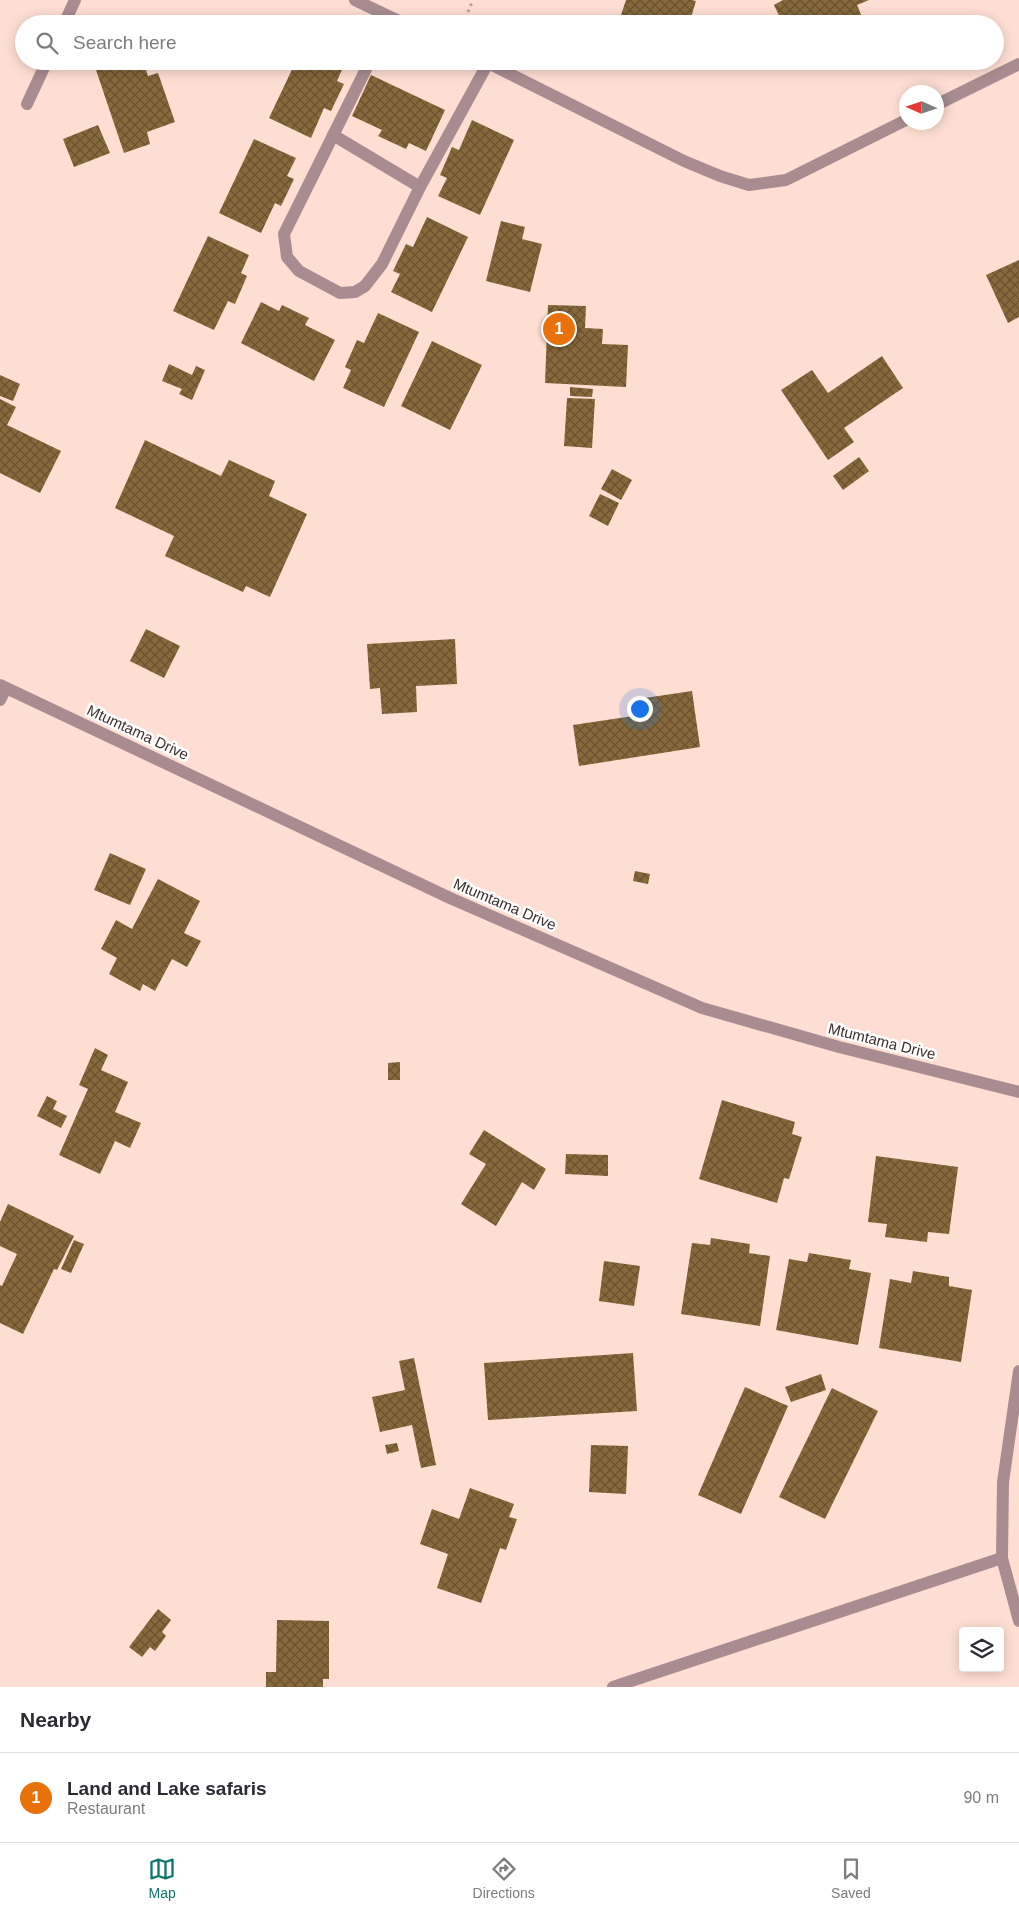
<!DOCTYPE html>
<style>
body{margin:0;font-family:Helvetica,sans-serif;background:#f7f7f7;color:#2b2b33}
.controls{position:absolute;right:15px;bottom:15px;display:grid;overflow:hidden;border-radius:5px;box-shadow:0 2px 12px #0003}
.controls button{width:45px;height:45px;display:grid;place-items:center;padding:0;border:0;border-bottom:1px solid #e1e1e2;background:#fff;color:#2b2b33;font:25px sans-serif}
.compass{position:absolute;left:899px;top:85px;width:45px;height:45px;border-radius:50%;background:#fff;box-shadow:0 2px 12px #0003;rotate:273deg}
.you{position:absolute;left:639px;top:708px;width:18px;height:18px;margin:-12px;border:4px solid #fff;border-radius:50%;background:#1a73e8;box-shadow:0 0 0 8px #1a73e833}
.badge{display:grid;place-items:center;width:32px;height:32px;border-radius:50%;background:#0f766e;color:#fff;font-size:16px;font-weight:700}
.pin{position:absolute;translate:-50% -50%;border:2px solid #fff;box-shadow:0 1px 5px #0006}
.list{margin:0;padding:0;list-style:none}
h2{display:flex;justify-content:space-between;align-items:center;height:65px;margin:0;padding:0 20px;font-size:21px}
h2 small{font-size:16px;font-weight:400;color:#7c7c81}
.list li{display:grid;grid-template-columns:32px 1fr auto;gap:15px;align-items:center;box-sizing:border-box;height:90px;padding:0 20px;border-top:1px solid #e1e1e2}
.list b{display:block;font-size:19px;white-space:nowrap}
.list p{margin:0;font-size:16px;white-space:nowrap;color:#7c7c81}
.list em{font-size:16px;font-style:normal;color:#7c7c81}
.icon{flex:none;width:28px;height:28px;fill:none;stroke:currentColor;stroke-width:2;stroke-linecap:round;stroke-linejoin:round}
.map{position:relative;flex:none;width:1019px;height:1687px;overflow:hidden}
.search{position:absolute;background:#fff;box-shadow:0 2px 12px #0003;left:15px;right:15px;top:15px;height:55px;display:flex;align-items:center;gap:12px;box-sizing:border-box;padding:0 18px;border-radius:28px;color:#7c7c81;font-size:19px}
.sheet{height:155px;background:#fff}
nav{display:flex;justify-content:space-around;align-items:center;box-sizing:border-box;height:70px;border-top:1px solid #e1e1e2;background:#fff;font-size:14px;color:#7c7c81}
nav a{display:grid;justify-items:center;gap:2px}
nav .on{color:#0f766e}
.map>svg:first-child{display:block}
.building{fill:url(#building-cross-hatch)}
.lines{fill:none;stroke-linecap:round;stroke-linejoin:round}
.path{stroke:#b9a097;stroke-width:3;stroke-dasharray:2.5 4;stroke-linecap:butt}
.minor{stroke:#a88c90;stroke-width:12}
.labels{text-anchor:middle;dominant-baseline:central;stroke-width:5;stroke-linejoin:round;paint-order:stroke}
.street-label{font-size:15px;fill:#3b2f2b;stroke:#fff}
</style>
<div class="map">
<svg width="1019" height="1687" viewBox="0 0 1019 1687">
<defs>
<pattern id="building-cross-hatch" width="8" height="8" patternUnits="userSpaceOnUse" patternTransform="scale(1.25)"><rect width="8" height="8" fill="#88693b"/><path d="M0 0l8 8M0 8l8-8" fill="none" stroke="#6a5230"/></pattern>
</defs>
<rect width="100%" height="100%" fill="#feded2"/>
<g class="building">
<polygon points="626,0 692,0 696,1 689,24 680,24 662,18 660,24 636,24 620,18"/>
<polygon points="783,0 869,0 857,5 865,24 783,24 774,5"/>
<polygon points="93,61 143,61 148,76 158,73 175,122 147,132 150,144 124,153"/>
<polygon points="296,61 342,61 345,63 337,81 344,84 331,111 324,108 311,138 269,118"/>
<polygon points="371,75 445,110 426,151 409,143 406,149 378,136 382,130 352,116"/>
<polygon points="472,120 514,140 480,215 438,196 447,178 440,175 452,147 459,150"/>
<polygon points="98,125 110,153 74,167 63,139"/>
<polygon points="254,139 296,158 287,176 294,179 281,206 275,203 261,233 219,213"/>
<polygon points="427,217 468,237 432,312 391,292 400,274 393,271 406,244 413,247"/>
<polygon points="501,221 525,227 522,239 542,244 530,292 486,281"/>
<polygon points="208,236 249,255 241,273 247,276 235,304 228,301 214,330 173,311"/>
<polygon points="1019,260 1019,317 1008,323 986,275"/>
<polygon points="261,302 279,311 282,305 309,318 305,325 335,340 314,381 241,343"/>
<polygon points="548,305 586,306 585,328 603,329 602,344 628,345 626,387 545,383"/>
<polygon points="378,313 419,332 384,407 343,388 351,370 345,367 357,340 364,343"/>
<polygon points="432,341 482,365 450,430 401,406"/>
<polygon points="882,356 903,388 844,428 854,442 828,460 781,390 812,370 828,393"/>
<polygon points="169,364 192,375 196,366 205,370 192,400 179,394 182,389 162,381"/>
<polygon points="0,375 20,384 13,401 0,396"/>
<polygon points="570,387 593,389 592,397 570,396"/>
<polygon points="567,398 595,399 592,448 564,446"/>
<polygon points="0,399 16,407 7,425 61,451 40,493 0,473"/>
<polygon points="145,440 221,476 229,460 275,481 269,496 307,514 270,597 246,586 243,592 165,556 174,536 115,508"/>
<polygon points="859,457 869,471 843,490 833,476"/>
<polygon points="612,469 632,480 621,500 601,489"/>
<polygon points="600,494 619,503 608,526 589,516"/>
<polygon points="146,629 180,646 164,678 130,661"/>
<polygon points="455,639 457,684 416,686 417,712 382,714 380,688 370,689 367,644"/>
<polygon points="692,691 700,747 579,766 573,725 640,715 638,699"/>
<polygon points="110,853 146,869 130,905 94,890"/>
<polygon points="635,871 650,874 648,884 633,881"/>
<polygon points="158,879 200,901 184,933 201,941 187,967 172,959 155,991 143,984 140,991 109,974 117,958 101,949 116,920 132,929"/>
<polygon points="95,1048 108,1055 101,1070 128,1082 115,1112 141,1123 130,1148 115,1141 100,1174 59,1155 88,1089 79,1085"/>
<polygon points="400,1062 400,1080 388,1080 388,1063"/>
<polygon points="47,1096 57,1101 53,1109 67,1116 61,1128 37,1116"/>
<polygon points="722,1100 795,1122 792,1134 802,1137 789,1179 784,1178 777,1203 699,1179"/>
<polygon points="484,1130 546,1169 534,1190 522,1182 496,1226 461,1204 486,1164 469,1154"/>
<polygon points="566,1154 608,1155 608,1176 565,1174"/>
<polygon points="876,1156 958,1167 949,1234 928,1232 927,1242 885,1237 887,1224 868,1222"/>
<polygon points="8,1204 74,1236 57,1270 54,1269 23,1334 0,1323 0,1285 2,1286 17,1254 0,1246 0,1222"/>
<polygon points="711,1238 750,1244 749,1253 770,1256 760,1326 681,1314 692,1243 710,1245"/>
<polygon points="74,1240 84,1244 71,1273 61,1269"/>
<polygon points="809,1253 851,1260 849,1269 871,1273 858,1345 776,1330 789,1259 807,1262"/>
<polygon points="604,1261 640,1266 634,1306 599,1301"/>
<polygon points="913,1271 949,1277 949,1286 972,1290 961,1362 879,1348 890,1279 911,1283"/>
<polygon points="633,1353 637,1411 488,1420 484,1363"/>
<polygon points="414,1358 436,1465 421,1468 412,1425 380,1432 372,1397 405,1390 399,1361"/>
<polygon points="821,1374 826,1390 791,1402 785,1387"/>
<polygon points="745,1387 788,1406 741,1514 698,1495"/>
<polygon points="832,1388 878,1411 825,1519 779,1497"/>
<polygon points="397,1443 399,1451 387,1454 385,1445"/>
<polygon points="591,1445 628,1446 626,1494 589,1492"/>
<polygon points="470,1488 514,1504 509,1517 517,1519 506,1550 500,1548 481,1603 437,1588 448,1554 420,1544 432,1509 459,1519"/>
<polygon points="158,1609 171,1620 162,1632 166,1636 155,1651 150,1647 142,1657 129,1647"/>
<polygon points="277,1620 329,1621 329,1679 323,1679 323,1687 266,1687 266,1672 276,1672"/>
</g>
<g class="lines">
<polyline class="path" points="463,24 473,0"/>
<g class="minor">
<polyline points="355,0 405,24"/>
<polyline points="64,24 75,0"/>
<polyline points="370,61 284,234 287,257 299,271 340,293 355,292 365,286 382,264 420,187 488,63"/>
<polyline points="484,61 684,161 720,176 749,185 786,180 906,120"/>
<polyline points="27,104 47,61"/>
<polyline points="936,105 1019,64"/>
<polyline points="333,135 420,187"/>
<polyline points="0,685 450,898 702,1008 839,1047 1019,1092"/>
<polyline points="0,700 6,688"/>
<polyline points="1019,1371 1003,1482 1002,1558 1019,1621"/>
<polyline points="613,1687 1002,1558"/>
</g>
</g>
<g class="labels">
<g class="street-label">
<text transform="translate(138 732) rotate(25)">Mtumtama Drive</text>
<text transform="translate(505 904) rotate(23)">Mtumtama Drive</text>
<text transform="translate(882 1041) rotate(14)">Mtumtama Drive</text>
</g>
</g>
</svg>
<div class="controls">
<button><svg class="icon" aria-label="layers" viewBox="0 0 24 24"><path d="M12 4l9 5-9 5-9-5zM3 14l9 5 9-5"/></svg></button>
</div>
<svg class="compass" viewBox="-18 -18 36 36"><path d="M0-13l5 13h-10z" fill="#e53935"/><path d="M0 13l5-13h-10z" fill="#7c7c81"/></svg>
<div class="you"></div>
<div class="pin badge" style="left:559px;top:329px;background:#e8710a">1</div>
<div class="search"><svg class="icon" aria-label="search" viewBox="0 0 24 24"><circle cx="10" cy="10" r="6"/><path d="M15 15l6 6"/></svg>Search here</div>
</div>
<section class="sheet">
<h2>Nearby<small></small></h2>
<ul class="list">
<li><span class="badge" style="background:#e8710a">1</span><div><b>Land and Lake safaris</b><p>Restaurant</p></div><em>90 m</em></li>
</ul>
</section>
<nav>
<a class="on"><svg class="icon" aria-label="map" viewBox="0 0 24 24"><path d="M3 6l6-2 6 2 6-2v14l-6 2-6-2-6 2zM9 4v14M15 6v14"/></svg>Map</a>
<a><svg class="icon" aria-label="directions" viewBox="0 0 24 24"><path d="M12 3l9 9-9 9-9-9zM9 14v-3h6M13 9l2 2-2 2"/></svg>Directions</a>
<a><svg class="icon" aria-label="saved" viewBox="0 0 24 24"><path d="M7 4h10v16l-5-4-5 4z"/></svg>Saved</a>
</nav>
